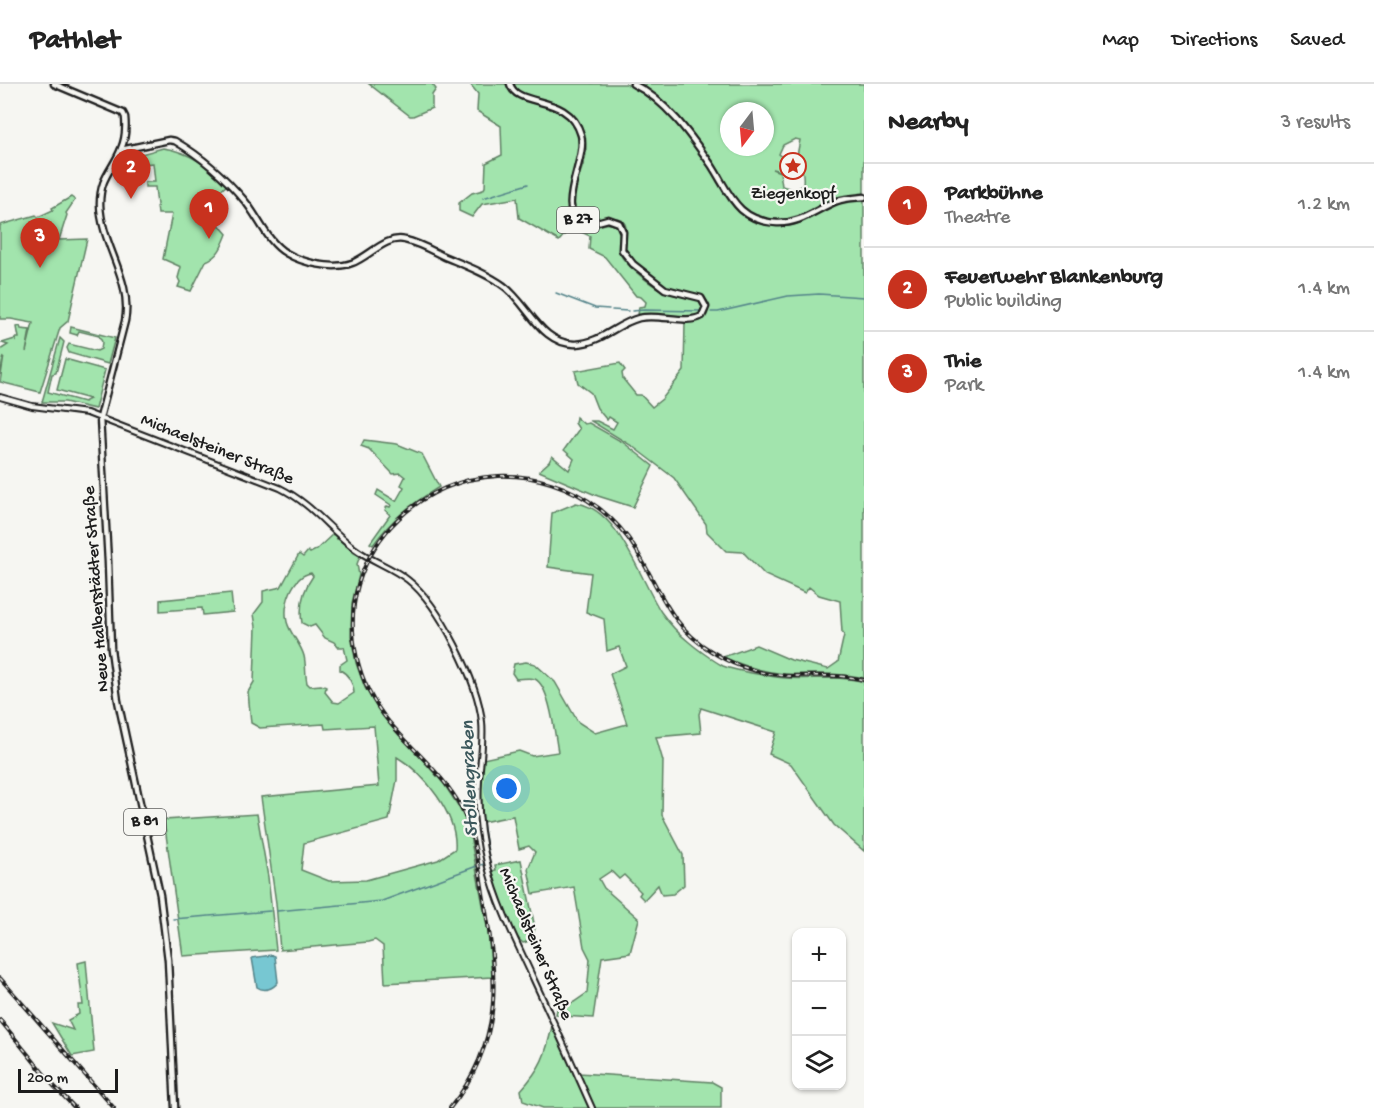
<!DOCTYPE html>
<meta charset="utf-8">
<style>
body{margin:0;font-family:"Gochi Hand",sans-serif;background:#f6f6f6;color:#222}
.controls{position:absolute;right:18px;bottom:18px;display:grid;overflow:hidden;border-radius:12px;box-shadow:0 2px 4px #0004}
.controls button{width:54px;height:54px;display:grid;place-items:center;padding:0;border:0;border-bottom:2px solid #e0e0e0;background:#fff;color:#222;font:30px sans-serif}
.compass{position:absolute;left:720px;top:18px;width:54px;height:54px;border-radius:50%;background:#fff;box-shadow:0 2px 4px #0004;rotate:196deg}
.scale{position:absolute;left:18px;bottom:15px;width:100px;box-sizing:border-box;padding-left:6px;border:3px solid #1c1c1c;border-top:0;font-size:16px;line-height:21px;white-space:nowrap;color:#1c1c1c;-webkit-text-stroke:4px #f6f6f2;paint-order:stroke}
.you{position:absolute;left:507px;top:705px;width:21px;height:21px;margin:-15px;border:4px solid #fff;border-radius:50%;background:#1a73e8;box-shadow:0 0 0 9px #1a73e833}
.badge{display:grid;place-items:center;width:39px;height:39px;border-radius:50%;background:#c8321e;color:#fff;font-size:20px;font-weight:700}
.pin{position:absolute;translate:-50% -50px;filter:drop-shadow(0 2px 3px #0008)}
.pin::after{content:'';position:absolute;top:32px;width:21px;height:18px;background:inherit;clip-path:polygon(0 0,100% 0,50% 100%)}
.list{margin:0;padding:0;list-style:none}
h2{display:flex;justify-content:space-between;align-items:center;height:78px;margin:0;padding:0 24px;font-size:26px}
h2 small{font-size:20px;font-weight:400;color:#767676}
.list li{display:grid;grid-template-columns:39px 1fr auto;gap:18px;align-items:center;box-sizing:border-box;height:84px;padding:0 24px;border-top:2px solid #e0e0e0}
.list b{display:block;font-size:22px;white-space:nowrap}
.list p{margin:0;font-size:20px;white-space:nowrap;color:#767676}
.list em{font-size:20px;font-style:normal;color:#767676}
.icon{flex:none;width:33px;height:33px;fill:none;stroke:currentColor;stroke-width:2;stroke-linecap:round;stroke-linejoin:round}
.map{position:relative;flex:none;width:864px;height:1024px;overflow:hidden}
header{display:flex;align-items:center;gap:36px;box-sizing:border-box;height:84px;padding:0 30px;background:#fff;border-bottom:2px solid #e0e0e0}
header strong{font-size:28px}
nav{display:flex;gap:33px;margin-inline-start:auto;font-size:21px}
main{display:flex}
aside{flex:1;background:#fff}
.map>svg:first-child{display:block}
.green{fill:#a2e4ad;stroke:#5f8064;stroke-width:1.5;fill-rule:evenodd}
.water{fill:#77c7d2;stroke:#538389;stroke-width:1.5}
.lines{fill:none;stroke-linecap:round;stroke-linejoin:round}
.stream{stroke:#538389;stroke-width:1.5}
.tertiary-casing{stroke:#1c1c1c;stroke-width:8}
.primary-casing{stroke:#1c1c1c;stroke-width:9}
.tertiary{stroke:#f6f6f2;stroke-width:4}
.primary{stroke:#f6f6f2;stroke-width:4.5}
.rail-casing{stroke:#1c1c1c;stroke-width:4}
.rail{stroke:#f6f6f2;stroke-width:1.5;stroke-dasharray:4.5;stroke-linecap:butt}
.labels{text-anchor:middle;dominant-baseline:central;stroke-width:4.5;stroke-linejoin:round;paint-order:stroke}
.shield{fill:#f6f6f2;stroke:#5d5d5c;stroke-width:1.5}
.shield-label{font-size:16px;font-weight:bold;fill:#1c1c1c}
.poi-label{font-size:18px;fill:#1c1c1c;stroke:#f6f6f2}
.street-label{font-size:18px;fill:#1c1c1c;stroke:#f6f6f2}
.water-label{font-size:20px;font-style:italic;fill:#3c585c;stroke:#f6f6f2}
</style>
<header>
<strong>Pathlet</strong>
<nav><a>Map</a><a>Directions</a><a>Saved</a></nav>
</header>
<main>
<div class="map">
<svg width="864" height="1024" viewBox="0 0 864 1024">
<rect width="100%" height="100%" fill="#f6f6f2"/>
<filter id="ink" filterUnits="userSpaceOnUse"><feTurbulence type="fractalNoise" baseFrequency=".0167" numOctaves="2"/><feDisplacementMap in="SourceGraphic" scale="12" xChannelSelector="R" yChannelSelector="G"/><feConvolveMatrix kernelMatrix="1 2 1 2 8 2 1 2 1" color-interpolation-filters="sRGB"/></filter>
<g filter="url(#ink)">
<g class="green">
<polygon points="369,0 432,0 436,5 432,11 432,24 413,32 410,32"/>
<path d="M470 0H507C512 24 555 16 571 37 597 72 547 118 579 142 591 151 604 134 617 142 623 151 616 160 620 170 626 182 655 205 668 209 678 213 691 212 701 217L703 224C701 227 701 229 697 231 690 235 652 229 638 232L639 223 645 222 646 218 641 213 636 212 605 173 589 165 590 152 571 143 559 157 519 134 517 114 482 120 472 133 459 127V119L472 109 483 106 485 103 486 79 502 71 501 42 477 27 478 10Z"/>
<path d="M513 0H626C661 15 689 53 709 83 729 113 736 140 778 142 802 144 816 128 837 120 845 117 855 117 864 117V594C838 588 812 591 785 590 763 588 743 582 723 573L756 561 791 576 828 585 838 578 844 551 842 548 840 517 819 511 809 503 805 509 765 491 743 468 726 467 707 448 706 440 674 394 632 362 591 337H597L613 345 617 338 609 333 607 336 606 335 597 324 591 309 578 299 575 287 620 279 625 286 622 289 623 295 636 311H641L652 323 662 315 684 287 685 239 668 235C681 237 696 242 707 231 717 206 683 211 669 205 665 204 661 199 658 197 648 189 632 181 626 170 623 164 625 158 626 151 629 125 601 135 588 138 560 128 580 93 585 75 587 68 586 60 584 52 571 6 523 24 513 0Z"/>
<path d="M639 0H864V111L838 113 793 135H770L752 130 734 115 714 81 670 25 660 15ZM729 27H765V63H729ZM795 55 800 56 796 77C803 84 804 91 803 101L795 106 782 102 780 88 772 85 781 87 784 74 779 70 783 61Z"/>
<path d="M163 64C190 68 208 82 227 101L203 122 227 150C222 162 219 172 206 177L191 207 178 203 180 198 178 194 181 183 163 175 172 130H158L155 103H145V98H155L153 79 143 80 141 70Z"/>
<polygon points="71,113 75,116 66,129 67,131 59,156 87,155 68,237 60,244 40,308 0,298 4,272 0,291 0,266 8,261 2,259 15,255 16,258 16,254 19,254 17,243 20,242 21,245 30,246 26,268 33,239 11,235 0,235 0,141 36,131 38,133 53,126 52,124"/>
<polygon points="71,243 115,254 108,280 69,269 67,264 69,260 97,267 101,265 102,258 99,252 79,247 77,251 70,249"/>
<polygon points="60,254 64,258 63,262 56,289 52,290 48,308 84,318 90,315 57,306 65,275 105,286 95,325 65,318 42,318"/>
<polygon points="576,333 584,340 589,339 624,359 653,382 633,423 598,412 539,387 549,378 552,372 569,386 574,375 564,366 579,345 575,339"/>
<path d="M364 356 397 360 422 370 439 403C411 421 393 433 373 461L370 459 390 431 385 426 387 422 390 423 391 421 376 411 378 406 396 417 404 403 401 401 405 393 400 389 393 390 369 365 361 362Z"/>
<path d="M576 419C619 424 640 496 661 528 668 538 679 550 689 558 697 565 714 577 723 582 735 587 773 593 786 594 812 596 838 591 864 598V767L834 741 791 680 769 670 776 648 701 624 699 630 701 649 656 653 663 677 662 731 683 771 684 801 673 810 662 811 658 801 644 816 639 811 641 808 624 791 619 795 611 787 599 795 604 804 639 835 630 869 602 873 593 934 563 932 556 930 557 925 574 918 587 909 590 875 584 863 574 803 533 810 528 785 535 768 529 762 519 765 513 732 482 738 480 713 483 675 519 667 532 672 558 668C555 652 550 602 535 595 529 593 522 595 516 595L512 589 514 580 526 578 535 580 555 598 578 638 595 649 627 640 610 590 626 582 619 563 607 567 604 535 586 528 591 489 548 483 552 429Z"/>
<path d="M334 449 337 455 338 454 354 469 360 472 357 480 359 491 352 519 351 552 356 579 365 604 381 629 444 700 457 720 468 741 488 848 492 893 385 899 383 862 375 856 368 858 280 866 276 819 261 713 379 702 374 642 325 645 324 640 260 644 251 639 248 608 254 598 256 543 254 530 263 518V507L281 503 299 470 303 473 308 467 310 469 316 466ZM311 489 313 492C303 506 299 521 302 539L310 543 315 541 325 554 334 558 338 563H344L347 576 340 581V586C350 591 353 599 354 609L339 619 333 618 325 608 326 603 321 601 310 602 307 599C305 590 306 580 304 572 301 560 290 550 287 538 283 521 292 492 311 489ZM397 673C424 689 458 731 455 765L438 776 366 796 329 797 301 786 304 759 389 736 397 696Z"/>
<polygon points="231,509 233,528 203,531 202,524 160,527 160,516"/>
<polygon points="257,730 268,793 276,866 183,872 164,736"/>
<path d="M521 776 535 844C533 852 531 857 523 859 507 847 498 807 491 787L496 786 495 781Z"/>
<polygon points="86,877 94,968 72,972 52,939 73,946 68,936 79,930 78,921 83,921 78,879"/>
<path d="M552 942 575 986 579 989 712 998 721 1003V1024H543L523 1017 521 1006C541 984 546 971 552 942Z"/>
</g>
<path class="water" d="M272 871 275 872 278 898C273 905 264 908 257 903L252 874Z"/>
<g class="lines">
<g class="stream">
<polyline points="483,114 528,100"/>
<polyline points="556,209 595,224 609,225"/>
<polyline points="612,226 628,227"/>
<polyline points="632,227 644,226 700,227"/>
<polyline points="711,228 718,228 788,212 819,210 864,213"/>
<path d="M479 610C488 648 482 676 481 713 481 735 486 758 490 779"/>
<polyline points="481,781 484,780"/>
<polyline points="277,827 382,817 477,782"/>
<polyline points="173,835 270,827"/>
</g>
<defs>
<path id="tertiary" d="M0 313 32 322 87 329 280 404C312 420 327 443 354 464 371 477 392 483 408 496 440 521 478 598 482 638 484 658 480 678 479 697 477 725 481 755 488 783 498 822 517 859 534 896 554 939 573 981 592 1024"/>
<g id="primary">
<path d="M54 0 123 29 125 33C126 43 125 56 121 65 112 87 100 93 100 120 101 161 133 196 125 237L100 334 108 478 111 565 118 617 160 811 168 876 175 1024"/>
<path d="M633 0C666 16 691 52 712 82 730 110 737 137 777 139 801 140 816 125 837 117 846 114 855 114 864 113"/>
<path d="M121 66 169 56 175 57C202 73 224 92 244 116 258 132 267 158 286 169 303 179 333 186 352 179 369 173 386 151 405 156 419 159 431 166 443 172 464 181 486 189 504 202 529 221 541 261 576 260 601 259 616 240 639 234 658 229 687 241 702 232L706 223 701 214 665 205 633 180 622 166 623 148 619 139 608 135 586 141C551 130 588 76 581 51 569 8 517 25 510 0"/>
</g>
</defs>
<use href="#tertiary" class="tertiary-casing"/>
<use href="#primary" class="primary-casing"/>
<use href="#tertiary" class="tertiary"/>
<use href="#primary" class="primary"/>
<defs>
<g id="rail">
<polyline points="0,894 114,1024"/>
<polyline points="0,936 53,1001 75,1024"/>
<path d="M450 1024C506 954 497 891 483 809 478 777 474 745 457 716 439 687 411 664 389 638 357 600 345 548 358 501 371 457 403 422 445 404 514 374 597 401 636 466 660 505 669 541 711 567 735 583 763 591 791 592 816 592 840 590 864 596"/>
</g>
</defs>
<use href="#rail" class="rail-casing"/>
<use href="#rail" class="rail"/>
</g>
</g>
<defs>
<symbol id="sight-ring" viewBox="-11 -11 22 22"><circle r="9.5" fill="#f6f6f2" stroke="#c8321e" stroke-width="1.5"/><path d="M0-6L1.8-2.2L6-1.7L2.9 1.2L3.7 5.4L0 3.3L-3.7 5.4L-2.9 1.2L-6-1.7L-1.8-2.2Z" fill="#c8321e"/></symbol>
</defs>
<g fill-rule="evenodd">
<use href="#sight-ring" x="778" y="67" width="30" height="30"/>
</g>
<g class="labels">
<g class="shield">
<rect x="557" y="123" width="42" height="26" rx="4.5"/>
<rect x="124" y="725" width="42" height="26" rx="4.5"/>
</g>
<g class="shield-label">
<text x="578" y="136">B 27</text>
<text x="145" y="738">B 81</text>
</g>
<g class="poi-label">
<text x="793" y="110">Ziegenkopf</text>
</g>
<g class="street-label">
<text transform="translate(217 366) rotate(22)">Michaelsteiner Straße</text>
<text transform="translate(97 505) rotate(-94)">Neue Halberstädter Straße</text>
<text transform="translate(535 860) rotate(67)">Michaelsteiner Straße</text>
</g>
<g class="water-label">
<text transform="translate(471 695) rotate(-92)">Stollengraben</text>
</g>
</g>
</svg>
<div class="controls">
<button>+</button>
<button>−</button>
<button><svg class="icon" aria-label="layers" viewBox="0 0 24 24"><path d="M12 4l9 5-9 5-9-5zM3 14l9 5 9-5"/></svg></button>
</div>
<svg class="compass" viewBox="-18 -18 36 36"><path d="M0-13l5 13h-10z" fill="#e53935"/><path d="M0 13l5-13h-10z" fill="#767676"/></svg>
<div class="scale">200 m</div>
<div class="you"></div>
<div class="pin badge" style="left:209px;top:155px">1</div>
<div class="pin badge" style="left:131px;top:115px">2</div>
<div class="pin badge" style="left:40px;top:184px">3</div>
</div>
<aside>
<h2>Nearby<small>3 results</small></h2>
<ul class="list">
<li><span class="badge">1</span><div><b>Parkbühne</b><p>Theatre</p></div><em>1.2 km</em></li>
<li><span class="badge">2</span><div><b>Feuerwehr Blankenburg</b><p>Public building</p></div><em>1.4 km</em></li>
<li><span class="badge">3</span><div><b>Thie</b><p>Park</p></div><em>1.4 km</em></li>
</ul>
</aside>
</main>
